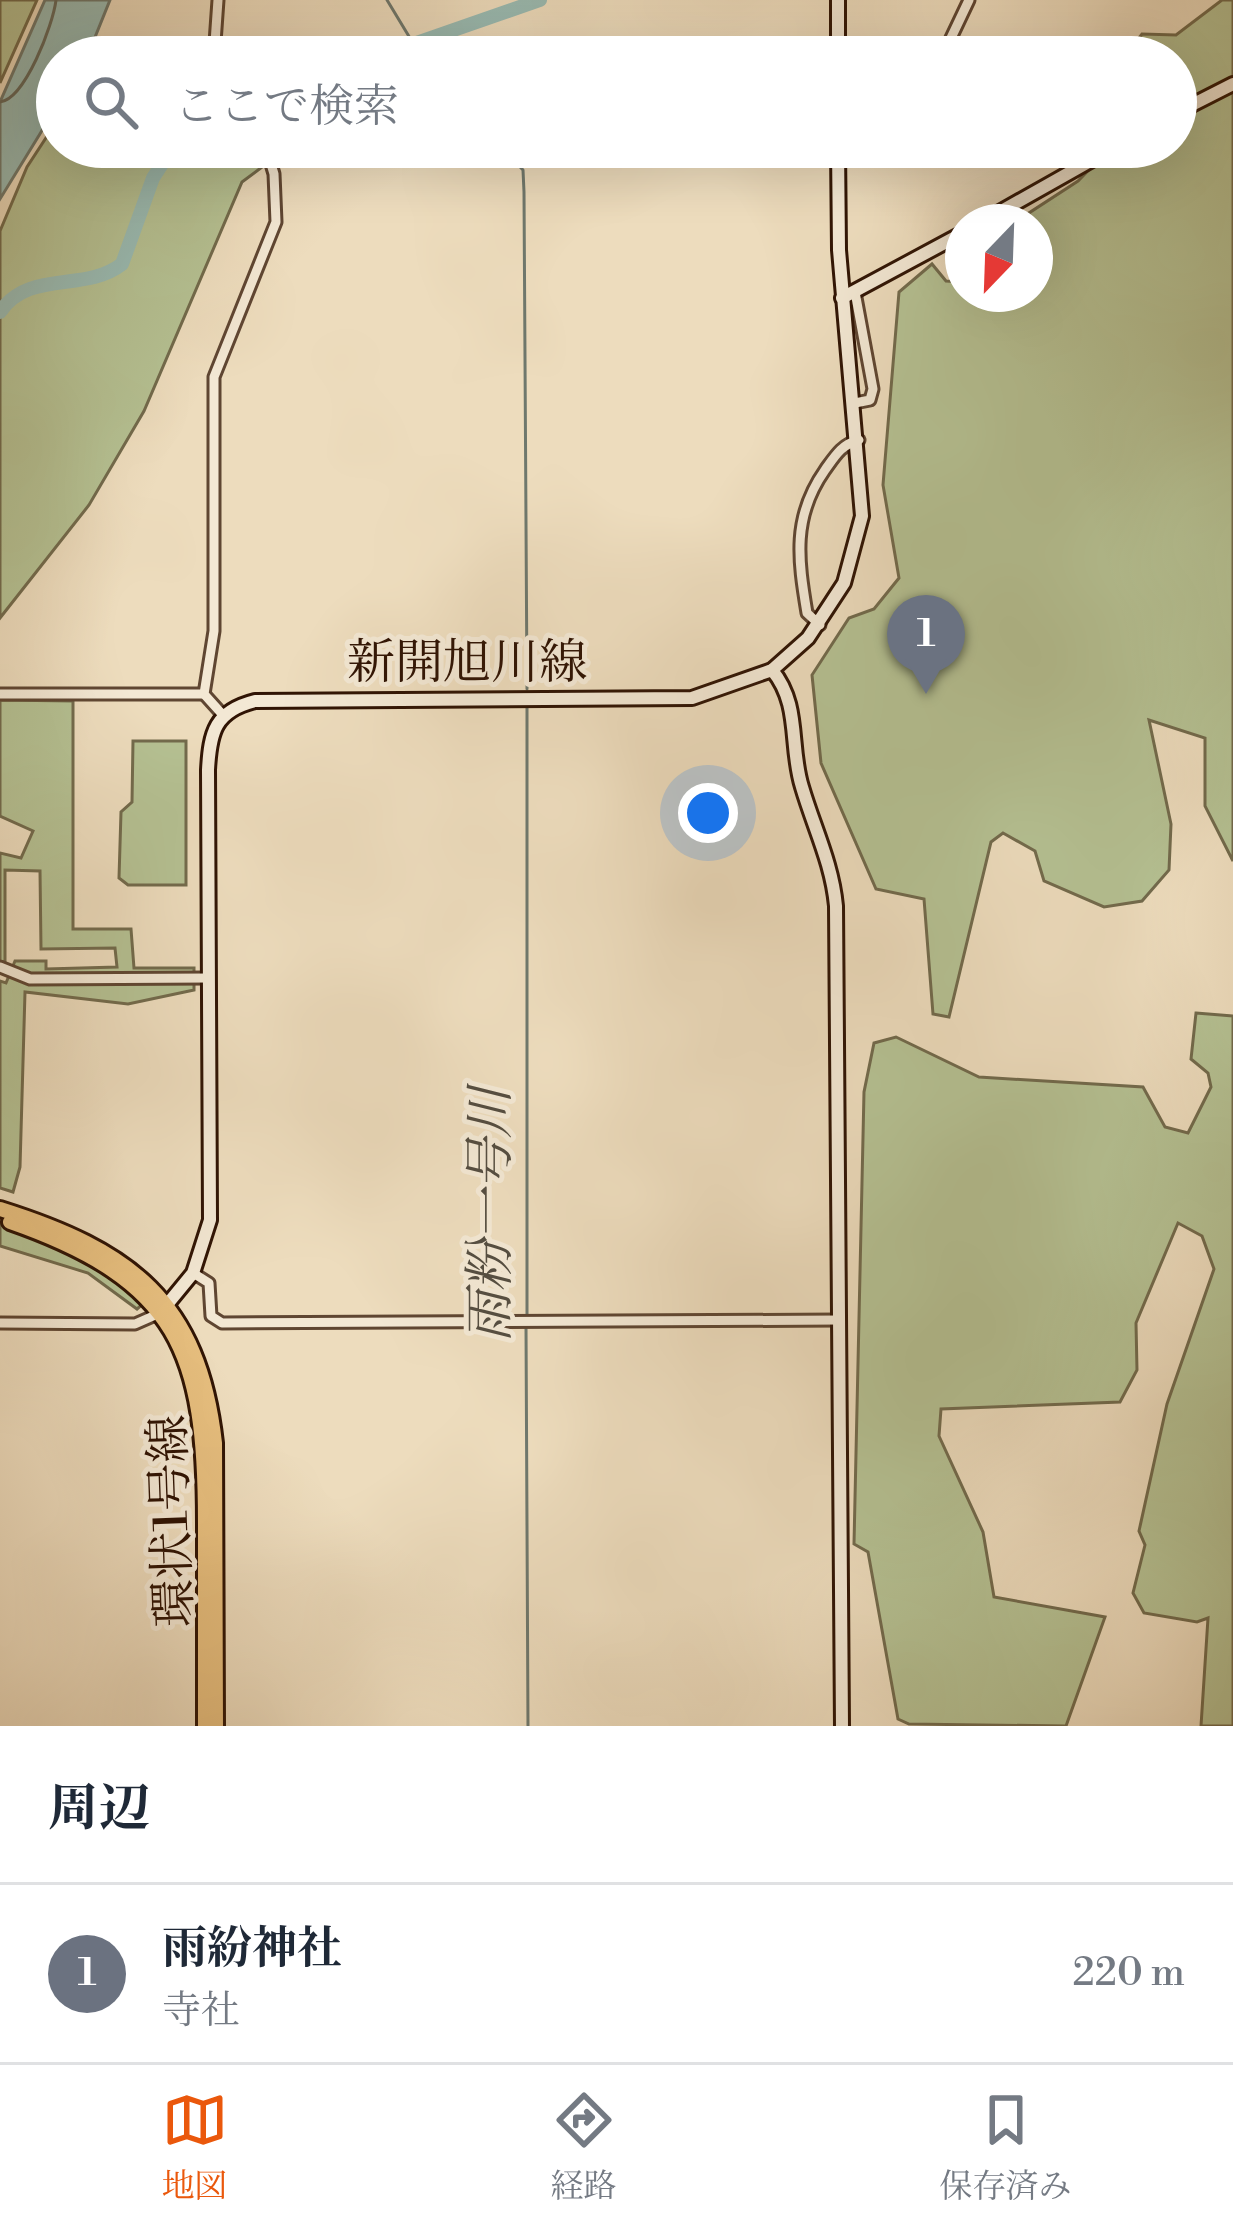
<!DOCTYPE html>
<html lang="ja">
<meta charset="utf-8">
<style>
body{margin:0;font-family:"Libre Bodoni","Noto Serif JP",serif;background:#f6f6f7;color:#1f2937}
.compass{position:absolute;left:945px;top:204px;width:108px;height:108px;border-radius:50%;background:#fff;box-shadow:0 12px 48px #0002;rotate:203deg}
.you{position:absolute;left:708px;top:813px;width:42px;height:42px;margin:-30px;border:9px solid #fff;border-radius:50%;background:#1a73e8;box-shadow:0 0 0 18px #1a73e833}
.badge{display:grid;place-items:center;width:78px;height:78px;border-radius:50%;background:#ea580c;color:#fff;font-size:39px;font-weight:700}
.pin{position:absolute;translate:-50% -99px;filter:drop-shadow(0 3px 6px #0008)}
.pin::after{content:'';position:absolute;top:63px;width:42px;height:36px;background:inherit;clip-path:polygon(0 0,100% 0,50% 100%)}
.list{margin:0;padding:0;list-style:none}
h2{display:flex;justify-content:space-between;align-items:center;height:156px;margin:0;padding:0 48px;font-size:51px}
h2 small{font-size:39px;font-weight:400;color:#747a83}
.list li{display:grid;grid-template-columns:78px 1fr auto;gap:36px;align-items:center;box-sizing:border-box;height:180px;padding:0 48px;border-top:3px solid #e0e1e3}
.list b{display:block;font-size:45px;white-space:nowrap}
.list p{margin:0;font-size:39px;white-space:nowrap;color:#747a83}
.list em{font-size:39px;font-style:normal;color:#747a83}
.icon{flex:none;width:66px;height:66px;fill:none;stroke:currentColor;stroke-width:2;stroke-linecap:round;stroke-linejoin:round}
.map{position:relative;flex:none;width:1233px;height:1726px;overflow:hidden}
.search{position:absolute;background:#fff;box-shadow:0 12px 48px #0002;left:36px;right:36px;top:36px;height:132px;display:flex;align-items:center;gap:30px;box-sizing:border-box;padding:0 42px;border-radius:66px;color:#747a83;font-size:45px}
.sheet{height:336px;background:#fff}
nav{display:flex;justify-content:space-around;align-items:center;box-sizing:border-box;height:168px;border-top:3px solid #e0e1e3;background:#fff;font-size:33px;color:#747a83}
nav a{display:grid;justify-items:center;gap:6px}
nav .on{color:#ea580c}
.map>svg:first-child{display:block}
.green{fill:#b5c193;stroke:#726a4c;stroke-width:3}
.water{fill:#99bbb3;stroke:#6f786d;stroke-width:3}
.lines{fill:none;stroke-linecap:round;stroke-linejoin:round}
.shore{stroke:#64685c;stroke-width:3}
.stream{stroke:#6f786d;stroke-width:3}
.river{stroke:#99bbb3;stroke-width:14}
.street-casing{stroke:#5f4632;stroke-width:15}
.secondary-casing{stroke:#301404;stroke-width:18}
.primary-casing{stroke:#301404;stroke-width:20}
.street{stroke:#f3e8d4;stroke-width:9}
.secondary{stroke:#f3e8d4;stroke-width:12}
.primary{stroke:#e6be7e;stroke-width:14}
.labels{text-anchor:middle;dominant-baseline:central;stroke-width:10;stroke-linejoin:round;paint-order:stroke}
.street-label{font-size:48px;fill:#301404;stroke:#f3e8d4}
.water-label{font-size:51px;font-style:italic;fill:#554e41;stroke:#f3e8d4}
</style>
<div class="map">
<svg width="1233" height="1726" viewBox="0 0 1233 1726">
<rect width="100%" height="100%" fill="#eddcbd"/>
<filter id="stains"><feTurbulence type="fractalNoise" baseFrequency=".00167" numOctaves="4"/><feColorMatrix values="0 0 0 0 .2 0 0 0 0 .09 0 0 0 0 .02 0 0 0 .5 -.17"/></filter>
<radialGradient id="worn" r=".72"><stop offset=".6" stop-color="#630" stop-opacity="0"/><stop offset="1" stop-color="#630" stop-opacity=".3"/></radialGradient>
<g class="green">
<polygon points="0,0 37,0 0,83"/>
<polygon points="1222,0 1233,0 1233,861 1205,806 1205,738 1149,720 1171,824 1169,870 1142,901 1104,907 1044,881 1035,851 1003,833 991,842 949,1017 933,1014 924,899 876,889 821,763 812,675 849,618 874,609 899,578 883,485 899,292 932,264 946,281 963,282 963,294 1035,294 1035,222 1015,222 1078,181 1111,147 1176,147 1176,57 1124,57 1142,34 1176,35"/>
<polygon points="57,121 57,147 257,147 266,164 242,182 144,411 89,505 0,618 0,231 27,167"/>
<polygon points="0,700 73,701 73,929 131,929 134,968 194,968 194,990 128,1004 25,992 20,1167 13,1192 0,1188 0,981 6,983 15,961 46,961 46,969 117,967 115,948 41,949 40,871 5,870 5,961 0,965 0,853 21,858 33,831 0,816"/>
<polygon points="133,741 186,741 186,885 128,885 119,878 121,812 132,802"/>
<polygon points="1196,1013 1233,1016 1233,1726 1201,1726 1208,1618 1197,1622 1144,1613 1133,1593 1145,1545 1139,1531 1167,1404 1214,1269 1202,1236 1178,1223 1136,1323 1137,1370 1120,1402 941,1409 939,1436 983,1532 994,1597 1105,1617 1066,1726 909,1724 898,1719 868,1552 854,1544 864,1092 874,1043 896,1037 979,1077 1143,1087 1165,1127 1188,1133 1211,1087 1208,1073 1191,1059"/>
<polygon points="0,1224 88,1257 144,1303 137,1309 88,1273 0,1246"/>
</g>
<polygon class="water" points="45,0 110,0 87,57 57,57 57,106 0,199 0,102"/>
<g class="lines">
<path class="shore" d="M0 102C25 99 53 25 56 0"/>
<g class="stream">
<polyline points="387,0 419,53"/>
<polyline points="501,147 523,170 524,192 527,689"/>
<polyline points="527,1316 527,704"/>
<polyline points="526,1326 528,1726"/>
</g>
<g class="river">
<polyline points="376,57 540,0"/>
<path d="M0 312C29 269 85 293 122 264L153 178 173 147"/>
</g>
<defs>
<g id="street">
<polyline points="214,57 218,0"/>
<polyline points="942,57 969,0"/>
<polyline points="855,403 870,400 873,389 855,292"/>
<path d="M820 625 807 613C798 559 792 517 825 470 835 456 842 444 859 440"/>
<polyline points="0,694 204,694"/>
<polyline points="222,714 204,694 214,631 214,377 276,222 274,174 266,147"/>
<polyline points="0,967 30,979 209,978"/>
<polyline points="193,1273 209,1283 211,1316 222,1323 840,1320"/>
<polyline points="0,1323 135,1324 160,1313"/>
</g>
<g id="secondary">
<polyline points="838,0 838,57"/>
<polyline points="1176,113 1233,84"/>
<polyline points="982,222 1115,147"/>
<polyline points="842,298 963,233"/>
<path d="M772 670C801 705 789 746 802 787 814 828 832 863 836 906L842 1726"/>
<path d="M161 1312 193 1273 210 1220 208 770C210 732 215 711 255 701L692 698 772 670 808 638 844 583 862 516 839 250 838 147"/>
</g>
<g id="primary">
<path d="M0 1209C130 1250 199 1300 215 1443L216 1726"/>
<path d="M10 1222C179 1281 205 1352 205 1523 205 1590 205 1658 205 1726"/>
</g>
</defs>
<use href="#street" class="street-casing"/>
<use href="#secondary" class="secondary-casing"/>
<use href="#primary" class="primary-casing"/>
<use href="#street" class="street"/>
<use href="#secondary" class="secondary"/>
<use href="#primary" class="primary"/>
</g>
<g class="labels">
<g class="street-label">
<text x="467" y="664">新開旭川線</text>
<text transform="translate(173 1521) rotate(-92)">環状1号線</text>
</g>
<g class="water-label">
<text transform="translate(492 1215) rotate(-90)">雨粉一号川</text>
</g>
</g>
<rect width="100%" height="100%" filter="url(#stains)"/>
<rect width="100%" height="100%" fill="url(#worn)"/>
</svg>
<svg class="compass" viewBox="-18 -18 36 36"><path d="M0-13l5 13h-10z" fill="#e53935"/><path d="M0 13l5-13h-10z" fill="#747a83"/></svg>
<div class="you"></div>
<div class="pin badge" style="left:926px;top:694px;background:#6b7280">1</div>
<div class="search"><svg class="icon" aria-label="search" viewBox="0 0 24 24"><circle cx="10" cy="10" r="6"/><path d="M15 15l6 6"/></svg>ここで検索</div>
</div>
<section class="sheet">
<h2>周辺<small></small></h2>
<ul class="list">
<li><span class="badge" style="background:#6b7280">1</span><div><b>雨紛神社</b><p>寺社</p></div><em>220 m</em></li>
</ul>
</section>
<nav>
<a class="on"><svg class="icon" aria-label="map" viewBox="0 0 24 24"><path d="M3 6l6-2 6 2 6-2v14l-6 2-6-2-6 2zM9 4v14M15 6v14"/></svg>地図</a>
<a><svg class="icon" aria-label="directions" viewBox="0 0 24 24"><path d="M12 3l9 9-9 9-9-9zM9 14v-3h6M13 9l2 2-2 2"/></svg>経路</a>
<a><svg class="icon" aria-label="saved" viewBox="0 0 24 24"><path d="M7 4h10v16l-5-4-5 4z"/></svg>保存済み</a>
</nav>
